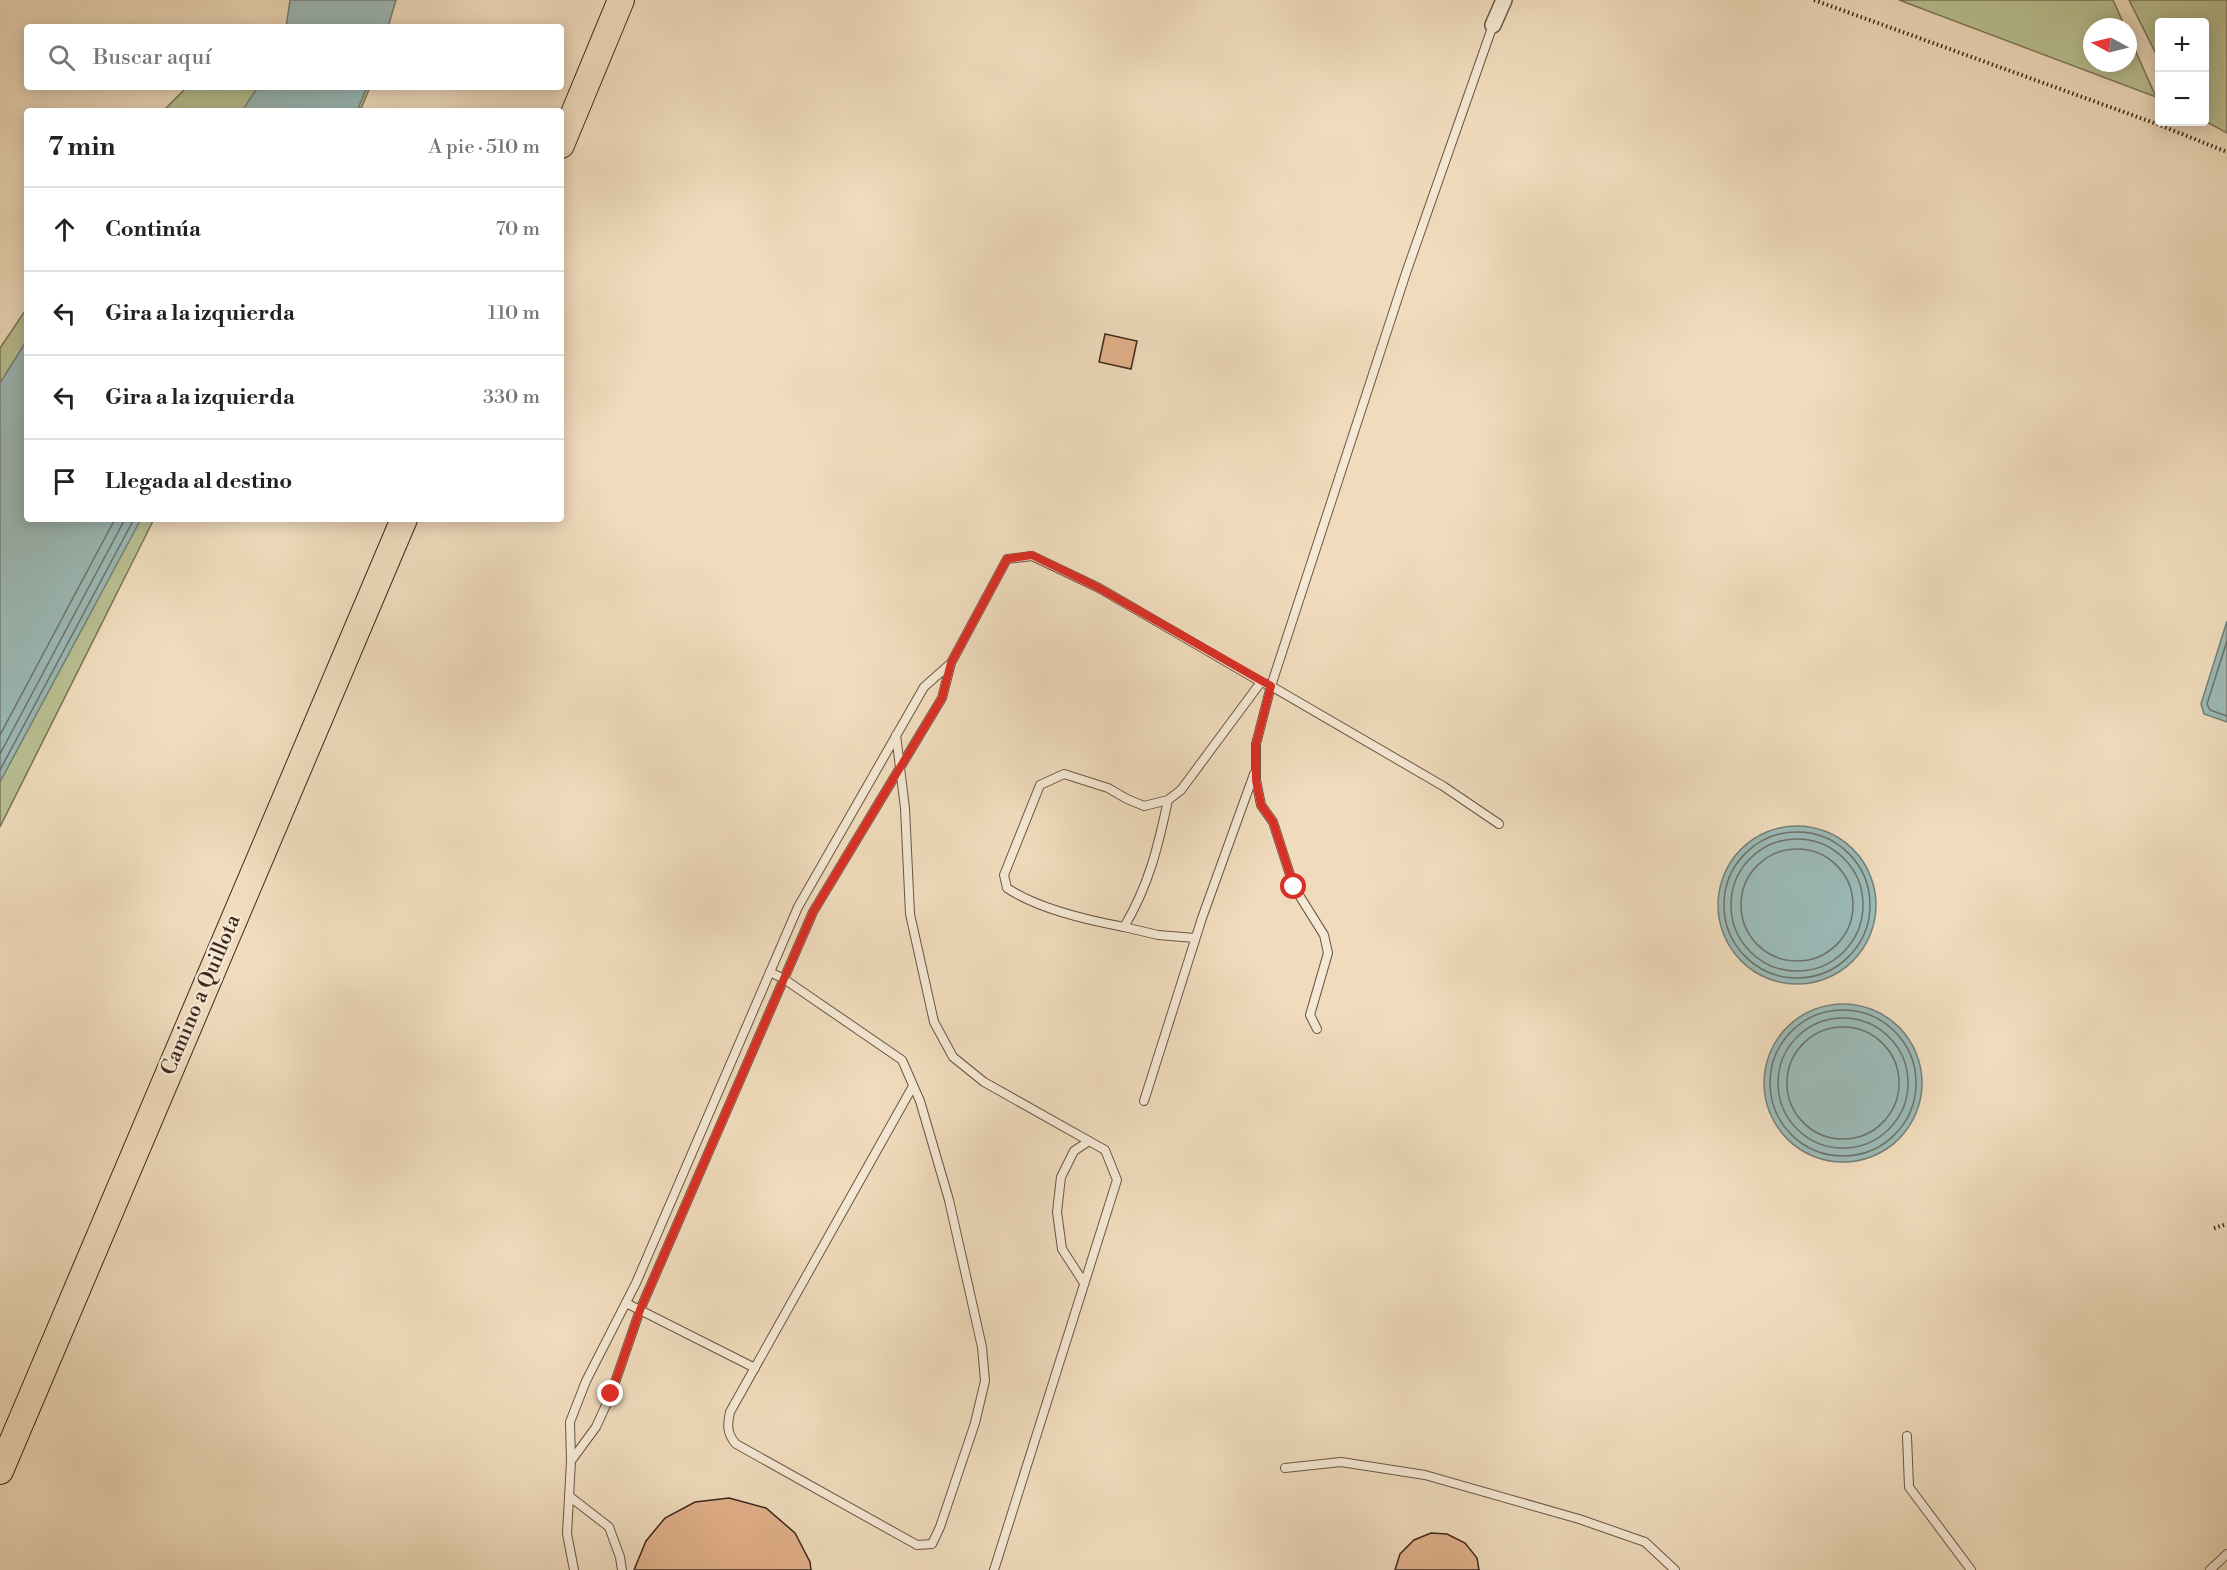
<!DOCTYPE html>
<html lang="es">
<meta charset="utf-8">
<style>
body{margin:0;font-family:"Libre Bodoni",serif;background:#f2f2f2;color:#222}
.controls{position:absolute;right:18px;top:18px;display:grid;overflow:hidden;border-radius:6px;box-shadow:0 3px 15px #0003}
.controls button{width:54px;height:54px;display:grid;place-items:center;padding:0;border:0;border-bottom:2px solid #e0e0e0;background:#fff;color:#222;font:30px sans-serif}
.compass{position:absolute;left:2083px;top:18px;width:54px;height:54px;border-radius:50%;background:#fff;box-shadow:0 3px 15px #0003;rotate:277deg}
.stop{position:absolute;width:18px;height:18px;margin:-14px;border:4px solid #d93025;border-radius:50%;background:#fff}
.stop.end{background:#d93025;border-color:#fff;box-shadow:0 2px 6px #0008}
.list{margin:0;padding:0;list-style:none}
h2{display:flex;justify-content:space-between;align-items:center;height:78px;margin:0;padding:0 24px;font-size:26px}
h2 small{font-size:20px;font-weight:400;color:#767676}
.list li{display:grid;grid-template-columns:39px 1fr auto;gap:18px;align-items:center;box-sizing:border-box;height:84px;padding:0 24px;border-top:2px solid #e0e0e0}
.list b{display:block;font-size:22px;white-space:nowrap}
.list em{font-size:20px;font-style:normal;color:#767676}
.icon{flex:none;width:33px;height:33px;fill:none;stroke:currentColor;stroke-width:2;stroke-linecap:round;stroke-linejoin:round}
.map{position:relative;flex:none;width:2227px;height:1570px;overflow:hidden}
.search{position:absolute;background:#fff;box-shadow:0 3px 15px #0003;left:24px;top:24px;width:540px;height:66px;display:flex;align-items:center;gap:15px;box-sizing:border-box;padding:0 21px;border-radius:6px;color:#767676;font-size:22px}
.panel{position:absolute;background:#fff;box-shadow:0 3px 15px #0003;left:24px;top:108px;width:540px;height:414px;border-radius:6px}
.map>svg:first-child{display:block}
.green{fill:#b9c092;stroke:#7b7458;stroke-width:1.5}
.water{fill:#9bbab7;stroke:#758079;stroke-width:1.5}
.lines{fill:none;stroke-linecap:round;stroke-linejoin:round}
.shore{stroke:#6c716a;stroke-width:1.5}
.building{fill:#e2b18b;stroke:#3d281d;stroke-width:1.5}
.service-casing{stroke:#6a5545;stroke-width:10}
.minor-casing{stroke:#6a5545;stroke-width:18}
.primary-casing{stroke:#3d281d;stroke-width:28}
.path{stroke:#3d281d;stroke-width:4;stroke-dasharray:1.5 3;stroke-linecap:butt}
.service{stroke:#f5e8d4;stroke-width:8}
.minor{stroke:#f5e8d4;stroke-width:15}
.primary{stroke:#f0dcbd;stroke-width:26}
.route{stroke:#d93025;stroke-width:8}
.labels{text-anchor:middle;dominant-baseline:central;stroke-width:5;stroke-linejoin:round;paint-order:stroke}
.street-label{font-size:21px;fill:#3d281d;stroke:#f5e8d4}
</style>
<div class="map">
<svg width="2227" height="1570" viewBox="0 0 2227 1570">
<rect width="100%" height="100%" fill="#f0dcbd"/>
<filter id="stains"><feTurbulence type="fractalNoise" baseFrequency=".00333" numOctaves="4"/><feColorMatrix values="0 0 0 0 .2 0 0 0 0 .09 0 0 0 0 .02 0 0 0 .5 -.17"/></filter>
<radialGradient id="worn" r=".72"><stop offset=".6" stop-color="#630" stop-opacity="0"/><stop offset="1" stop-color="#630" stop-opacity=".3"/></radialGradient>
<g class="green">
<polygon points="1899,0 2113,0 2125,27 2092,27 2092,63 2128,63 2128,34 2156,97"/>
<polygon points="2129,0 2227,0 2227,133 2205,121 2204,22 2160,22 2159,60"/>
<polygon points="187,87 370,87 360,111 163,111"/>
<polygon points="27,308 27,519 154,519 0,827 0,348"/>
</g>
<g class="water">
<polygon points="290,0 396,0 388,27 286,27"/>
<polygon points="258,87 367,87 357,111 242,111"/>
<polygon points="27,340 27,519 141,519 0,782 0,383"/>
<polygon points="2227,621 2227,722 2204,714 2201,704"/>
<circle cx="1797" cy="905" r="79"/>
<circle cx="1843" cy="1083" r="79"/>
</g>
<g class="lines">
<g class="shore">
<polyline points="2227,641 2207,704 2210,710 2227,716"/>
<polyline points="0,735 115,519"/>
<polyline points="0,754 125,519"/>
<polyline points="0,770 134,519"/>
<circle cx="1797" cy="905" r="73"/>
<circle cx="1797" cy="905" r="66"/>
<circle cx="1797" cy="905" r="56"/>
<circle cx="1843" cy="1083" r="73"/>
<circle cx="1843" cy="1083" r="65"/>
<circle cx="1843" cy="1083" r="56"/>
</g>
</g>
<g class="building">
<polygon points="1105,334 1137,341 1131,369 1099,362"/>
<polygon points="729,1498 766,1508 795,1533 810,1562 811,1570 634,1570 646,1541 665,1518 695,1502"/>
<polygon points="1431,1533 1447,1534 1465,1543 1477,1558 1479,1570 1395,1570 1400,1554 1414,1540"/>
</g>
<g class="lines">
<defs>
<g id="service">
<polyline points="896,735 905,808 910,914 934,1022 953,1057 984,1082 1105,1150 1117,1180 994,1570"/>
<path d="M1168 800C1158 847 1149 885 1124 927 1087 920 1038 909 1007 888L1004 875 1040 785 1064 774 1108 788 1127 799 1144 806 1168 800 1181 790 1261 682"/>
<polyline points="1124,927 1158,935 1195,938"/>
<path d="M770 972 784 979 902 1060 920 1101 949 1200 982 1347 985 1381 975 1423 940 1527 932 1544 917 1545 736 1444C727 1434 727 1425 730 1412L913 1086"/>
<polyline points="1317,1029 1310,1015 1328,953 1324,935 1294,887 1273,822 1261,805 1256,780 1256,744 1271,686 1443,786 1499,824"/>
<polyline points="1144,1101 1202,918 1254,774"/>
<polyline points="1084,1283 1062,1249 1057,1212 1061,1177 1074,1151 1089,1141"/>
<polyline points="626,1303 755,1368"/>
<polyline points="1907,1436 1909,1487 1971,1570"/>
<polyline points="571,1461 596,1427 611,1394 640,1310 813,912 942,698 951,663 1007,559 1032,556 1099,588 1261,682 1271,686 1406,273 1493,25"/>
<polyline points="1285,1468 1341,1462 1425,1475 1579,1519 1645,1542 1675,1570"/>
<polyline points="569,1496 609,1527 620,1557 622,1570"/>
<polyline points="574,1570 567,1534 571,1461 570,1422 586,1381 636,1283 798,907 924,687 950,664"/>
<polyline points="2210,1570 2227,1554"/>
</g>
<polyline id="minor" points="1493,25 1504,0"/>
<g id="primary">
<polyline points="561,145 621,0"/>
<polyline points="0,1471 404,519"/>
</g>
</defs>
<use href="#service" class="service-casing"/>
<use href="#minor" class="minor-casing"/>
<use href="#primary" class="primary-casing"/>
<g class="path">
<polyline points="1814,0 2157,124 2227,152"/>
<polyline points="2214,1228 2227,1224"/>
</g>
<use href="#service" class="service"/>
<use href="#minor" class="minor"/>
<use href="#primary" class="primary"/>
</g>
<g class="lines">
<polyline class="route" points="611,1394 640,1310 813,912 942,698 951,663 1007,559 1032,555 1099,588 1271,686 1256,744 1256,780 1261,805 1273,822 1294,887"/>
</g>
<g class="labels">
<g class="street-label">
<text transform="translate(201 995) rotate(-67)">Camino a Quillota</text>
</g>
</g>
<rect width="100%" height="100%" filter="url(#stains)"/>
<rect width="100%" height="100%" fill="url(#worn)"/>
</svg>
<div class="controls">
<button>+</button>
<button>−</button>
</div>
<svg class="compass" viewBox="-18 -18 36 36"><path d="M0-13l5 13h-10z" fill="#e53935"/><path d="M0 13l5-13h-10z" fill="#767676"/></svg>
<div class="stop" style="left:1294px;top:887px"></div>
<div class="stop end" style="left:611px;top:1394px"></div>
<div class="search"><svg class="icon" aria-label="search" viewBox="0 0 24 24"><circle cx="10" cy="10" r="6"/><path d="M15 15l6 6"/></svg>Buscar aquí</div>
<section class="panel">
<h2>7 min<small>A pie · 510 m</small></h2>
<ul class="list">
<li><svg class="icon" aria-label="ahead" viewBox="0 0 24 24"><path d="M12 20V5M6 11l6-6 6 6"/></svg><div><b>Continúa</b></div><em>70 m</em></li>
<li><svg class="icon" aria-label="left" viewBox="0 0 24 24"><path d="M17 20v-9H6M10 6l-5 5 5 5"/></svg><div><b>Gira a la izquierda</b></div><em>110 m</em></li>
<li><svg class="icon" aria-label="left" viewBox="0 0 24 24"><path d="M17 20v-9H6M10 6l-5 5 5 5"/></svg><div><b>Gira a la izquierda</b></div><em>330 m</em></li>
<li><svg class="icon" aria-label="arrive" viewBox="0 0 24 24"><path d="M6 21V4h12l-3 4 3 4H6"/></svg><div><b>Llegada al destino</b></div></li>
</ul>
</section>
</div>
